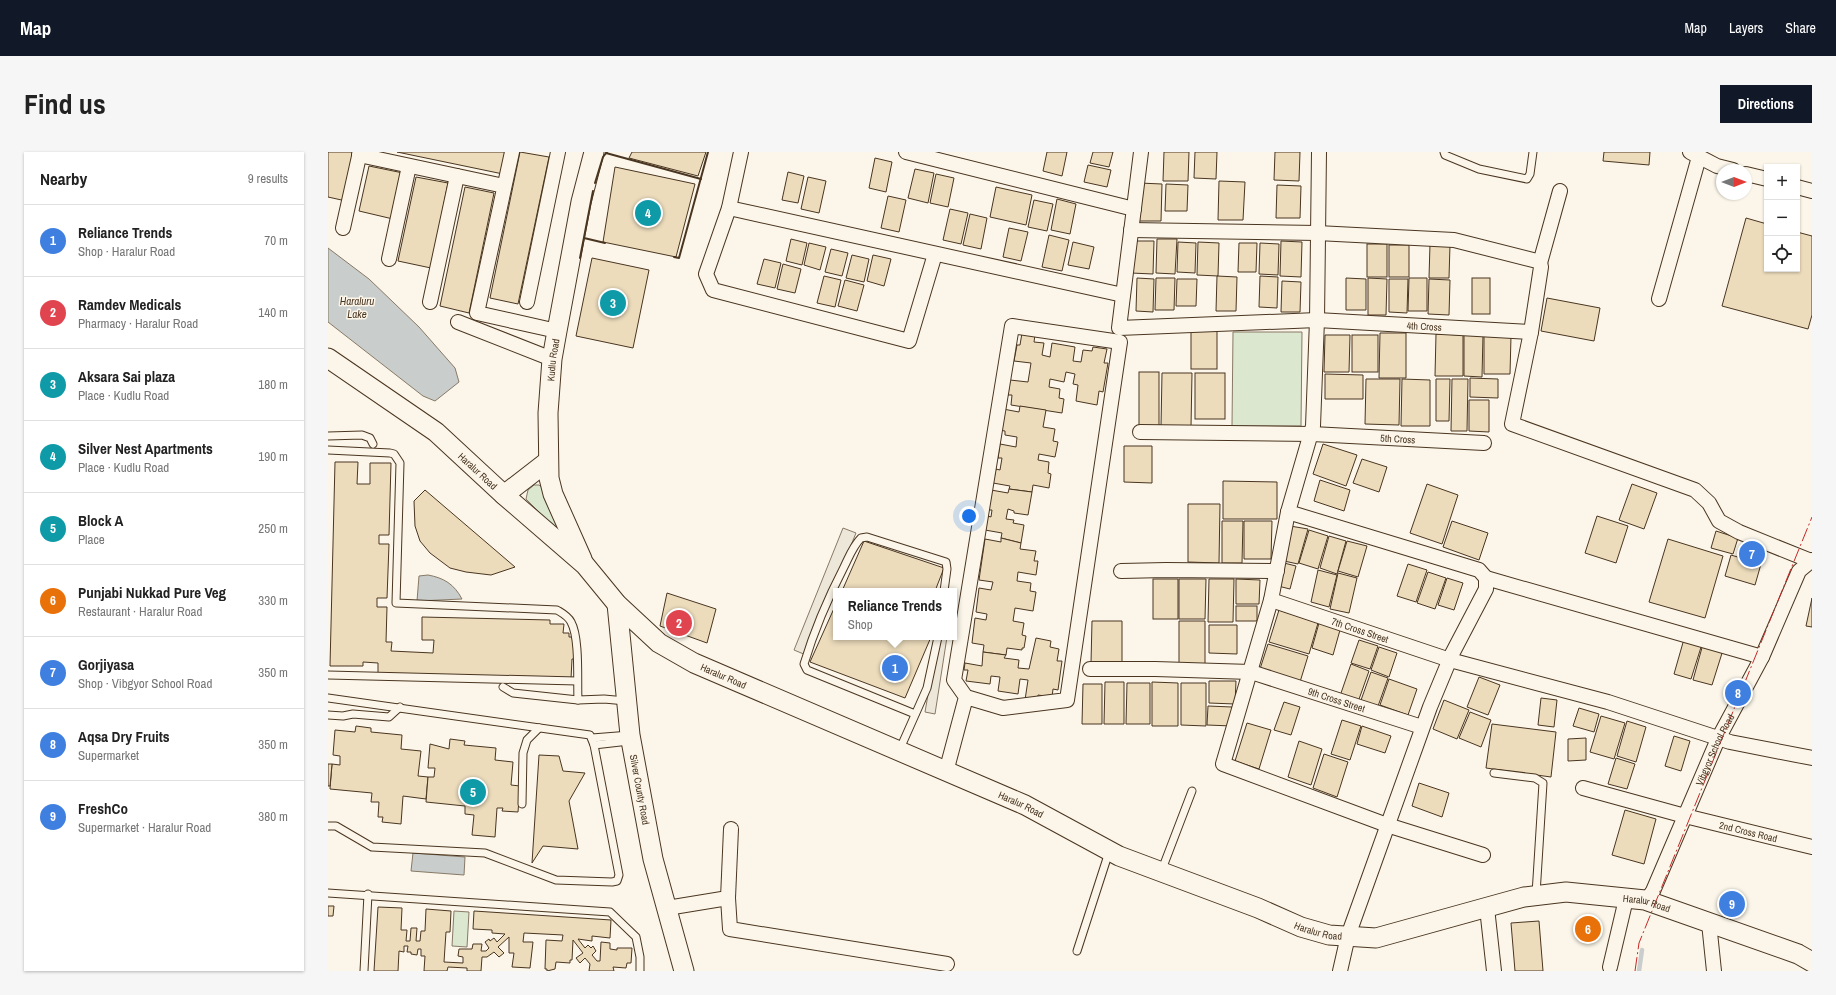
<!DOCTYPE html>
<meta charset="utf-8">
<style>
body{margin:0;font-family:"Archivo Narrow",sans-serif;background:#f6f6f6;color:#222}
.controls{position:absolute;right:12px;top:12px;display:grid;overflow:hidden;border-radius:0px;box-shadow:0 1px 3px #0004}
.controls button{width:36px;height:36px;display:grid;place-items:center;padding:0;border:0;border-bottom:1px solid #e0e0e0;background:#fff;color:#222;font:20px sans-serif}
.compass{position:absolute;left:1388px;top:12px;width:36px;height:36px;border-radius:50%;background:#fff;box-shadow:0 1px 3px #0004;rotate:90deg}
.you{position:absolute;left:641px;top:364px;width:14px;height:14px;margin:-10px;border:3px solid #fff;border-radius:50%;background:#1a73e8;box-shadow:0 0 0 6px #1a73e833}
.badge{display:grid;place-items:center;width:26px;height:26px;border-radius:50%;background:#111827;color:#fff;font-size:13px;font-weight:700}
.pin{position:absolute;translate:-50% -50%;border:2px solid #fff;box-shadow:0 1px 4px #0006}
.popup{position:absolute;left:505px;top:436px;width:124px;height:52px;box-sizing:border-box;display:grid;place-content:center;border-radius:0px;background:#fff;filter:drop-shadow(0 1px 3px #0005);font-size:13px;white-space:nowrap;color:#767676}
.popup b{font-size:15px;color:#222}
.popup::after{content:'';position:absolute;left:50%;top:100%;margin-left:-8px;border:8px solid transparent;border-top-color:#fff}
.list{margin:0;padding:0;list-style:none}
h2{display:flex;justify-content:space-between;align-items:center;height:52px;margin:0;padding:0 16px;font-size:17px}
h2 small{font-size:13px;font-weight:400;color:#767676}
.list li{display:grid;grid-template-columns:26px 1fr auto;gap:12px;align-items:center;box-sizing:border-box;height:72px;padding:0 16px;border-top:1px solid #e0e0e0}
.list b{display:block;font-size:15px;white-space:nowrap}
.list p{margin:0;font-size:13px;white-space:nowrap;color:#767676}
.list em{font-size:13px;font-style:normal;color:#767676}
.icon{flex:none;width:22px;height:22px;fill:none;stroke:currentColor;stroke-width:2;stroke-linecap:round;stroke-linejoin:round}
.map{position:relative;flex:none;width:1484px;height:819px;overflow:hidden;border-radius:0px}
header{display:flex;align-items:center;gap:24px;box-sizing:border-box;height:56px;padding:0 20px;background:#111827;color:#fff}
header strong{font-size:19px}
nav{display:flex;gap:22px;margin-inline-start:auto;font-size:14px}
.intro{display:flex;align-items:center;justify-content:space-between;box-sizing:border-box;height:96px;padding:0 24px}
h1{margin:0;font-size:28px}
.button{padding:10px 18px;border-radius:0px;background:#111827;color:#fff;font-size:14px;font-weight:700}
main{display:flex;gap:24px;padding:0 24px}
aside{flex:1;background:#fff;border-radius:0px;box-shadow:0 1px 3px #0004}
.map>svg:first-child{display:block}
.green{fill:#dce7d0;stroke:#887966}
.parking{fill:#ede7d9;stroke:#887966}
.water{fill:#c9cecd;stroke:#887966}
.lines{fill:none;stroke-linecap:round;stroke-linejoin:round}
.stream{stroke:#c9cecd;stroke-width:4.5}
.building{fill:#ecdcbc;stroke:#4a3520}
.lane-casing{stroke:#4a3520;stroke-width:9}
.street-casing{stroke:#4a3520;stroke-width:16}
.secondary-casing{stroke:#4a3520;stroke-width:21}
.lane{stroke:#fbf6e9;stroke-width:7}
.street{stroke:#fbf6e9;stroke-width:14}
.secondary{stroke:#fbf6e9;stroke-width:19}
.wall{stroke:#4a3520;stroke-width:2}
.power{stroke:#c62828;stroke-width:1;stroke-dasharray:14 3 2 3;stroke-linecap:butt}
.labels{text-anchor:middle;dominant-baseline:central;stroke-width:3;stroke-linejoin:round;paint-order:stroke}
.street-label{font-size:10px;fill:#4a3520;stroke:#fbf6e9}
.water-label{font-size:11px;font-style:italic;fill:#4a3520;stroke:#fbf6e9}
</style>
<header>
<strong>Map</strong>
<nav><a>Map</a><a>Layers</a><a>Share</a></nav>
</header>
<div class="intro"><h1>Find us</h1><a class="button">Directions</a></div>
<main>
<aside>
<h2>Nearby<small>9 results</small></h2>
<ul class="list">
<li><span class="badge" style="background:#3f7fe0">1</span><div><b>Reliance Trends</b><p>Shop · Haralur Road</p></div><em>70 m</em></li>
<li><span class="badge" style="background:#e0444e">2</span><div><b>Ramdev Medicals</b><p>Pharmacy · Haralur Road</p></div><em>140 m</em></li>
<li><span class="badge" style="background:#0f9aa8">3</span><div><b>Aksara Sai plaza</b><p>Place · Kudlu Road</p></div><em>180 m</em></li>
<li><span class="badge" style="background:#0f9aa8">4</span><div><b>Silver Nest Apartments</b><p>Place · Kudlu Road</p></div><em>190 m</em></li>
<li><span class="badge" style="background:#0f9aa8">5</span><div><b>Block A</b><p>Place</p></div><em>250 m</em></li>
<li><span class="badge" style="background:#e8710a">6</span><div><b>Punjabi Nukkad Pure Veg</b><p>Restaurant · Haralur Road</p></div><em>330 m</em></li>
<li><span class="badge" style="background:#3f7fe0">7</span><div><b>Gorjiyasa</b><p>Shop · Vibgyor School Road</p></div><em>350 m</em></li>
<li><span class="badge" style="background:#3f7fe0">8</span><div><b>Aqsa Dry Fruits</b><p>Supermarket</p></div><em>350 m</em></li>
<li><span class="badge" style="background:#3f7fe0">9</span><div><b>FreshCo</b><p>Supermarket · Haralur Road</p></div><em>380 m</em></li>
</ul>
</aside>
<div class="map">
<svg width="1484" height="819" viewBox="0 0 1484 819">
<rect width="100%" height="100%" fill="#fbf6e9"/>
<g class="green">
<polygon points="905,180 974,180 973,274 904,274"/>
<polygon points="206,333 211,333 216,337 232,381 198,347 200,338"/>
<polygon points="126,759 141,760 139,795 124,794"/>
</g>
<g class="parking">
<polygon points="515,376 528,381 478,503 466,498"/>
<polygon points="610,485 619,485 607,562 597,560"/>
</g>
<g class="water">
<polygon points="0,96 41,127 91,175 127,216 131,230 107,249 95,244 0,170"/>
<path d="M100 423C116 426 126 432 134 447L89 449 91 424Z"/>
<polygon points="85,701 137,705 136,723 83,719"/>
</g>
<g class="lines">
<polyline class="stream" points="1311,819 1314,798"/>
</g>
<g class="building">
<polygon points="0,0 29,0 18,49 0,45"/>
<polygon points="69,0 179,0 175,22"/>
<polygon points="192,0 221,5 190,152 162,146"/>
<polygon points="304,0 378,0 370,24 301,6"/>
<polygon points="719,0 739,0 734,24 715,19"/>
<polygon points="765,0 785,0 781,15 762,11"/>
<polygon points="836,0 861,0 860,29 835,29"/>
<polygon points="867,0 889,0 888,27 866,26"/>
<polygon points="947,0 972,0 971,29 946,28"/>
<polygon points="1276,0 1322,0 1321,13 1275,9"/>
<polygon points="547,6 564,10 558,40 541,36"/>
<polygon points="760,13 783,18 779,35 756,30"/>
<polygon points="41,14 75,21 65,67 31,59"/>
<polygon points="287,15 367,32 348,105 275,90"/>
<polygon points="587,17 606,21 600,51 580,46"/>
<polygon points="460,20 476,24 470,51 454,48"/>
<polygon points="608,22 626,26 620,55 602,51"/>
<polygon points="88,25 120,31 103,116 70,109"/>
<polygon points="480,25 498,29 491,61 473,57"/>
<polygon points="891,29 917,30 915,68 890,68"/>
<polygon points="811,31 834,32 833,69 810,69"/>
<polygon points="838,32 860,33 859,59 837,59"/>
<polygon points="949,33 973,34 972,66 948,66"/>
<polygon points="137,35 166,41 141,161 112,154"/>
<polygon points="668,35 704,43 698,73 662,65"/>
<polygon points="560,44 578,48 571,80 553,76"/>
<polygon points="729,47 748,52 742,82 723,78"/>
<polygon points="706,48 725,52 719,79 700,75"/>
<polygon points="622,57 640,61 633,92 615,88"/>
<polygon points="642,62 659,66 653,97 635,93"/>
<polygon points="1418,66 1439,72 1439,117 1469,117 1469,80 1484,84 1484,163 1480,177 1394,154"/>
<polygon points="681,76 700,80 693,109 675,105"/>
<polygon points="721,83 741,88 734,119 714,115"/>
<polygon points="463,87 479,91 474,113 458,109"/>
<polygon points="829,87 849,87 847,122 828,121"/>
<polygon points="804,89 826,89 825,122 803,121"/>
<polygon points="953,89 974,90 973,125 952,124"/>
<polygon points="745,90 766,95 761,117 740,113"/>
<polygon points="850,90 868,91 867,121 849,120"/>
<polygon points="870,90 891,91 890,124 869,123"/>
<polygon points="481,91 498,95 492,118 476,113"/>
<polygon points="911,91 929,91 928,120 910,120"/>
<polygon points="932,91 951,92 950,123 931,122"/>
<rect x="1039" y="92" width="20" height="33"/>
<polygon points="1102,92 1122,93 1121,126 1101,126"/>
<rect x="1061" y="93" width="20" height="32"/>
<polygon points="503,97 520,101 514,124 497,120"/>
<polygon points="524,103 541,107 536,130 518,126"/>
<polygon points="545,103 563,107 556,134 539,129"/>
<polygon points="264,106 321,118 305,196 248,184"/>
<polygon points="436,107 453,111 447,136 429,132"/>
<polygon points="455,112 473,117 467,141 449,137"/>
<polygon points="496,124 513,128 507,155 489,151"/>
<polygon points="889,124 909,125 908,159 888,159"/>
<polygon points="932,124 950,125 949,156 931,155"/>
<polygon points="809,126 826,127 825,160 808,159"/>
<polygon points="828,126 847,126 846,158 827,158"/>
<polygon points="1018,126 1038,127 1038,158 1018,158"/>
<polygon points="1040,126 1059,127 1058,163 1040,163"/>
<polygon points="1081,126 1099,126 1099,159 1080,159"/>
<rect x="1144" y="126" width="18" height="36"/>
<polygon points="849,127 869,127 868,154 848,154"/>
<polygon points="1061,127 1080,127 1079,161 1061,160"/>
<polygon points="1101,127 1122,128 1121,163 1100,162"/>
<polygon points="517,128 536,133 529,159 510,154"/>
<polygon points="954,129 973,130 972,160 953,160"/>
<polygon points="1219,146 1272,156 1266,189 1213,179"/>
<rect x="863" y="178" width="26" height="39"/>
<polygon points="694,181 707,183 706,190 716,191 714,203 722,205 724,191 747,195 745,209 753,210 755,198 764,199 765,195 779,197 776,211 780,211 775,240 771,239 769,253 748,249 750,233 745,232 747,222 738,220 736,230 722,227 721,235 732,237 731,246 736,247 734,261 683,253 684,243 680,243 682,228 700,230 703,211 686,209 689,193 692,193"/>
<polygon points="1052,181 1078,181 1078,226 1051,226"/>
<polygon points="1108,182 1135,183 1135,224 1107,224"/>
<polygon points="997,183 1022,183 1021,220 996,220"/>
<rect x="1024" y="183" width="26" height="37"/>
<polygon points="1136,183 1155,183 1154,225 1136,224"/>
<polygon points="1156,183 1183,184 1182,222 1156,222"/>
<rect x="811" y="220" width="20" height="57"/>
<polygon points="834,221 864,221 863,275 833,275"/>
<rect x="867" y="221" width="30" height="46"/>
<polygon points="997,222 1035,223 1035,247 997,247"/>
<polygon points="1142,226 1170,227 1170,246 1142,245"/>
<polygon points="1038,227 1072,227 1071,273 1037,272"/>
<polygon points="1074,227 1102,228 1102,274 1073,274"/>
<polygon points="1108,227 1122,227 1121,269 1108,269"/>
<polygon points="1124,227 1140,227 1139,279 1123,279"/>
<polygon points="1141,248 1161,248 1161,280 1141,279"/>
<polygon points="692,254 718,258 715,275 727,277 725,289 730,290 727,305 711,302 710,308 721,310 720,321 723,322 721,336 705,333 704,340 681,337 682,334 665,331 668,317 672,318 674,306 670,306 672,292 688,295 689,285 677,283 677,279 671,278 675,257 691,260"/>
<polygon points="995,292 1029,303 1018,334 985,322"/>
<polygon points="796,294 824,294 824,331 796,330"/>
<polygon points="1034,307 1059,315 1051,340 1025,331"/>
<polygon points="7,310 30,310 29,332 42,332 42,311 63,311 61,383 51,383 51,392 61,392 59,446 49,446 49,455 59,455 58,490 64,490 63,499 105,501 106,488 94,488 94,465 222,468 222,472 236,472 235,481 241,481 241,485 247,485 246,507 244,507 243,527 50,521 50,511 35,510 35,514 2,514"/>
<polygon points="992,328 1022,338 1016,359 986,349"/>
<polygon points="895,329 949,330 949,367 895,367"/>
<polygon points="1099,332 1130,343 1114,392 1082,381"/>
<polygon points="1304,332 1329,341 1316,377 1291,368"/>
<polygon points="681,337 704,340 700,363 686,361 686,359 680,357 678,367 686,368 685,371 696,373 693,391 673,386 674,381 657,378 660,364 663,365 664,358 660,358 663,338 680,341"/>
<polygon points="97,338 187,415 163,423 138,420 122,416 102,401 92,389 87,374 86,349"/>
<polygon points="860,352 892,352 891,411 860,410"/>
<polygon points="1269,364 1300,374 1288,411 1257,401"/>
<polygon points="894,369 915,369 914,411 894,411"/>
<polygon points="916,369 944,369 943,407 916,407"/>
<polygon points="1124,369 1160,381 1151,408 1115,395"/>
<polygon points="962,374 980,377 970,412 956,409"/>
<polygon points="981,378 1000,384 990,417 971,411"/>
<polygon points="1388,379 1410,386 1405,402 1383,396"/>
<polygon points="1001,384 1018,389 1009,422 992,416"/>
<polygon points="673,386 693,391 692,397 708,399 706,409 710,409 708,423 690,420 689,429 703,431 702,439 708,440 705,459 687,456 685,469 696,471 694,483 698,484 696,496 694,496 694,498 679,496 678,503 655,500 656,493 644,491 647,466 658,468 659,462 648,460 651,436 663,438 665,430 651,428 657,387 673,390"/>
<polygon points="1340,387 1395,404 1377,466 1321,450"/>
<polygon points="536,389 616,416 607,439 514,439"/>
<polygon points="1019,389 1039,394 1030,425 1010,419"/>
<polygon points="1403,403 1433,412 1427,433 1397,424"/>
<polygon points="956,411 968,414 962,437 950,434"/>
<polygon points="1080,412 1099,418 1088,450 1069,444"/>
<polygon points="990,418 1009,423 1001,455 983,450"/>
<polygon points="1100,420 1118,426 1107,457 1089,451"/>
<polygon points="1010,421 1029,426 1021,461 1002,457"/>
<polygon points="1119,426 1135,431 1126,458 1110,453"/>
<rect x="825" y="427" width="25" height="40"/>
<polygon points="851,427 878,427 877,467 851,467"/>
<polygon points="881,427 906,427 905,470 880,470"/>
<polygon points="908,427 932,428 931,452 908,452"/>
<polygon points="339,441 388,457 379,491 332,474"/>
<polygon points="1484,446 1484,475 1478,474"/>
<polygon points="508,452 508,485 603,485 577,546 482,510"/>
<rect x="908" y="454" width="21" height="15"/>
<polygon points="951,458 990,471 981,502 941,490"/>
<polygon points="764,469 794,469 794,511 763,511"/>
<polygon points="851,469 877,469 877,512 851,511"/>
<polygon points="991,471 1012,478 1005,503 984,496"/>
<polygon points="881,473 909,473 909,502 881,501"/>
<polygon points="708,486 723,489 722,495 731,497 729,509 734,509 730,538 725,537 724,545 710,543 709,549 697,548 700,528 692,527 690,542 670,539 672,525 663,524 662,532 638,529 640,518 636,518 637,511 654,514 655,500 678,503 676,506 691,508 690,516 701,517"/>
<polygon points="1356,487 1374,492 1363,527 1346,522"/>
<polygon points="1031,488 1050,494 1042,517 1023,511"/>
<polygon points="940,492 980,504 972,530 932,517"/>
<polygon points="1375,492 1395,498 1384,533 1365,528"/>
<polygon points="1051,495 1069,501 1061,525 1043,518"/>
<polygon points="1023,512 1041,519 1030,550 1012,544"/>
<polygon points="1043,520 1060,526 1049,557 1032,551"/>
<polygon points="1151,525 1172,533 1160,563 1139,555"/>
<polygon points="1061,527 1089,537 1080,563 1052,553"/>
<polygon points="881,529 908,529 907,552 881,551"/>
<polygon points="777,530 796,530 796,572 776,572"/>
<polygon points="824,530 850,531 850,574 824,574"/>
<polygon points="799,531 822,531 822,572 798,572"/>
<polygon points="853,531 878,531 878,574 853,573"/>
<polygon points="755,532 774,532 774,572 754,572"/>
<polygon points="1213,546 1229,548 1226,575 1210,573"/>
<polygon points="1116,548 1141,558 1129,587 1105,577"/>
<polygon points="956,550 972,555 963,583 946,578"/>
<polygon points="880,554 904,555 904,574 879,573"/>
<polygon points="1251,556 1271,562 1266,580 1245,574"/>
<polygon points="1142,560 1163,568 1153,595 1131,586"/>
<polygon points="1273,564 1297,571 1286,607 1262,600"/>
<polygon points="1014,568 1033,574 1022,608 1003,602"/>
<polygon points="1299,569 1318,575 1308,610 1289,604"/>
<polygon points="919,571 943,578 931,617 907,609"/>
<polygon points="1164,572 1228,580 1223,625 1158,616"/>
<polygon points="28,574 43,576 43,580 74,583 73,597 93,599 90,624 100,625 98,647 75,644 73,672 54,670 55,665 50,665 51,650 43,650 44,641 2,637 4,612 12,613 12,604 5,603 7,578 27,580"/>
<polygon points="1034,574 1063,584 1057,601 1029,592"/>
<polygon points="1346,584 1362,589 1353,619 1337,614"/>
<polygon points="1258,586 1258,608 1240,609 1240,587"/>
<polygon points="122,587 137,589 136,593 168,596 167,608 185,610 183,633 192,634 190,660 174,659 175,656 169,656 167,685 144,683 146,663 137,662 137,654 98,650 100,625 106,625 107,616 100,616 102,592 121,597"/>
<polygon points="971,589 994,597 983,633 960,625"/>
<polygon points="996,602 1020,610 1009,645 985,636"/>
<polygon points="211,603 231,604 235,619 257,621 241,649 250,697 215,694 204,711"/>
<polygon points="1288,606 1307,612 1299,637 1280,632"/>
<polygon points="0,612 4,612 2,634 0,634"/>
<polygon points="1091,631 1121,641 1114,665 1084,654"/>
<polygon points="1297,658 1328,667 1316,712 1284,703"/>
<polygon points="0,754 6,754 5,764 0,764"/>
<polygon points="50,755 74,756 73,778 79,778 78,789 82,789 83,776 89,776 88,789 92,789 93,779 97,779 98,757 123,759 122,780 118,780 116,810 135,811 135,805 130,804 131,797 144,797 145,792 154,792 153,799 158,799 161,796 157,790 161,787 162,789 166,786 169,790 177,782 164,781 164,778 145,777 146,759 283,768 282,786 264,784 264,789 250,787 257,796 260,793 263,796 265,794 268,799 264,803 269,809 272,809 273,790 282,791 282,797 289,798 289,796 304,796 303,811 299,811 298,816 285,815 286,819 261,819 262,812 257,806 252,811 248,806 255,801 245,788 244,808 242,808 242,811 228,810 227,817 219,819 219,817 217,817 218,788 234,789 235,783 196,781 195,790 205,790 202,816 184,815 186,801 181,801 181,785 170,795 176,801 171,805 166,800 159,805 154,805 153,819 139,819 139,816 120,815 119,819 96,819 97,804 93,804 93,797 90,797 89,803 83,802 83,800 79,800 80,794 76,794 76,800 71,799 70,819 46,819"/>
<polygon points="1211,769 1215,819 1187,819 1183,771"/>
</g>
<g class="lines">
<defs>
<g id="lane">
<polyline points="1116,0 1117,3 1151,17 1199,27 1202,22 1205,0"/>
<polyline points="0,284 34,283 42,286 45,292"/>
<path d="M0 298 62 301 66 302 72 311 68 451 229 458C234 461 240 464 243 470 252 486 249 529 250 548L276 547 298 549"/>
<polyline points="0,523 249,529"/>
<polyline points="175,535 185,541 250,548"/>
<polyline points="0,546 262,583 266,593 291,723 289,729 284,730 228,728 157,701 44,695 8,674 0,674"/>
<path d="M587 562 479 518 476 512C486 479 500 446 516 415 521 405 525 394 533 386L539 385 618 410 619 417 616 439"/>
<polyline points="0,563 15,564 25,562 61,565 72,555"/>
<polyline points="264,586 302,583"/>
<polyline points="266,593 301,589"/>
<polyline points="571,599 599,536 610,485"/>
<polyline points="1166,621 1207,626 1215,631 1208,742"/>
<polyline points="194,652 195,601 199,588 211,576"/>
<polyline points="833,720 864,639"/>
<polyline points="0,741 282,760 308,785 312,805 312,819"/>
<polyline points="749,799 781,700"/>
<polyline points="36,819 40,742"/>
</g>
<g id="street">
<polyline points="184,0 149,161 229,179"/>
<polyline points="413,0 401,56 378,122 385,138 581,189 607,102"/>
<polyline points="578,0 806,57"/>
<path id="s1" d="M813 0 791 176 989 168 1203 180"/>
<polyline points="991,0 989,168 985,274 960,360 1151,418 1158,426 1158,437 1124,502 1102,555 1020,784 1012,819"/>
<polyline points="1362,0 1389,14 1405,18"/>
<polyline points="31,3 176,34"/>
<polyline points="1418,22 1439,27"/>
<polyline points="1469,35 1484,39"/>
<polyline points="401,56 795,143"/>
<polyline points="15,76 32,0"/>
<polyline points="803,78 989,81 1126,88 1209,109 1212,111 1213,115 1203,180 1184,272 1367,338 1381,351 1391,369 1411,380 1483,409"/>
<polyline points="61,107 81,14"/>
<polyline points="1212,111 1232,39"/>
<polyline points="1331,147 1371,5"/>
<polyline points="102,150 129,24"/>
<polyline points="199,150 230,0"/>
<polyline points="130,170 224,207"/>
<path id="s2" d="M812 280 984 282 1156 291"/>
<polyline points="960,360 943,448 895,612 1059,673 1155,703"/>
<polyline points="793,419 838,418 949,419"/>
<polyline points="1158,426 1434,505"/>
<path id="s3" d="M943 448 1122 508 1280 550 1402 590 1484 606"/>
<path id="s4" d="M762 517H827L923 520 1094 575"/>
<polyline points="618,620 638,545 675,556 739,548 792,190 684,174 626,528 638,545"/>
<path id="s5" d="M1255 636 1357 664 1484 695"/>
<polyline points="400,746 403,677"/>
<path id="s6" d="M1317 748H1319L1325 739 1390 587 1434 505 1471 419 1484 408"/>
<polyline points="339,756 400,746 402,777 619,812"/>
<polyline points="1159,756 1166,819"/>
<polyline points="1381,771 1386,819"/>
<polyline points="1282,815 1298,747"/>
</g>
<g id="secondary">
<path id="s7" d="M0 206 108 280 176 343 257 413 289 452 331 491 366 511 697 653 791 704 930 756 973 775 1001 783 1048 786 1196 745 1238 740 1317 748 1470 802 1484 810"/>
<polyline points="176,343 220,309"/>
<path id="s8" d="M254 407 225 342 221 326 220 261 224 207 229 179 253 50 266 0"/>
<path id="s9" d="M289 452 302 583 325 707 356 819"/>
</g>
</defs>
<use href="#lane" class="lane-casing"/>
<use href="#street" class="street-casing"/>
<use href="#secondary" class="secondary-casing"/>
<use href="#lane" class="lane"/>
<use href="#street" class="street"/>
<use href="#secondary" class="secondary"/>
<g class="wall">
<polyline points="278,1 373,27"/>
<polyline points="267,31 275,5 279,0"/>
<polyline points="256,86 277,91"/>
<polyline points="346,105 351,106 380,0"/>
<polyline points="252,106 265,39"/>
</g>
<polyline class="power" points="1307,819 1311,791 1484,365"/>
</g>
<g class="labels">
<g class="street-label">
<text stroke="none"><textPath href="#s1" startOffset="483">4th Cross</textPath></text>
<text stroke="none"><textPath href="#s8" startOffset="206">Kudlu Road</textPath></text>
<text stroke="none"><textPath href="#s2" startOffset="258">5th Cross</textPath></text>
<text stroke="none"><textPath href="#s7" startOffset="188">Haralur Road</textPath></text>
<text stroke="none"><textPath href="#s3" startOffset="94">7th Cross Street</textPath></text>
<text stroke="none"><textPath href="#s7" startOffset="511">Haralur Road</textPath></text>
<text stroke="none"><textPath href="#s4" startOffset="251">9th Cross Street</textPath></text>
<text stroke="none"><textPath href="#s6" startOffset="167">Vibgyor School Road</textPath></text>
<text stroke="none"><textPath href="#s9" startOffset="187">Silver County Road</textPath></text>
<text stroke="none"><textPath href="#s7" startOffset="835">Haralur Road</textPath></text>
<text stroke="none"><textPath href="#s5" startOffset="171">2nd Cross Road</textPath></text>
<text stroke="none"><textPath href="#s7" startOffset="1495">Haralur Road</textPath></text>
<text stroke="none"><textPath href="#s7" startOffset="1159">Haralur Road</textPath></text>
</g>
<g class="water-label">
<text x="29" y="149">Haraluru<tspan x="29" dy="13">Lake</tspan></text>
</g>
</g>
</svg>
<div class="controls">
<button>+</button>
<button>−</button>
<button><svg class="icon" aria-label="locate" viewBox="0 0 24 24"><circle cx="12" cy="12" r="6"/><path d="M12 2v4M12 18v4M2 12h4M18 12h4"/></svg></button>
</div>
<svg class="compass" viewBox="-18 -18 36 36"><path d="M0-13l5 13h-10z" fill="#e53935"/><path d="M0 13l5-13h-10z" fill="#767676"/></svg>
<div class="you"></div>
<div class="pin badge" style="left:567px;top:516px;background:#3f7fe0">1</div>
<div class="popup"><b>Reliance Trends</b>Shop</div>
<div class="pin badge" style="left:351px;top:471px;background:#e0444e">2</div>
<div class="pin badge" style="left:285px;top:151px;background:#0f9aa8">3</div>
<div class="pin badge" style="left:320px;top:61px;background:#0f9aa8">4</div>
<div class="pin badge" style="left:145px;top:640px;background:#0f9aa8">5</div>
<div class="pin badge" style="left:1260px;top:777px;background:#e8710a">6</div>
<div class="pin badge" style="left:1424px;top:402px;background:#3f7fe0">7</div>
<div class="pin badge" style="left:1410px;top:541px;background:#3f7fe0">8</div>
<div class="pin badge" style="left:1404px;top:752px;background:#3f7fe0">9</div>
</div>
</main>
